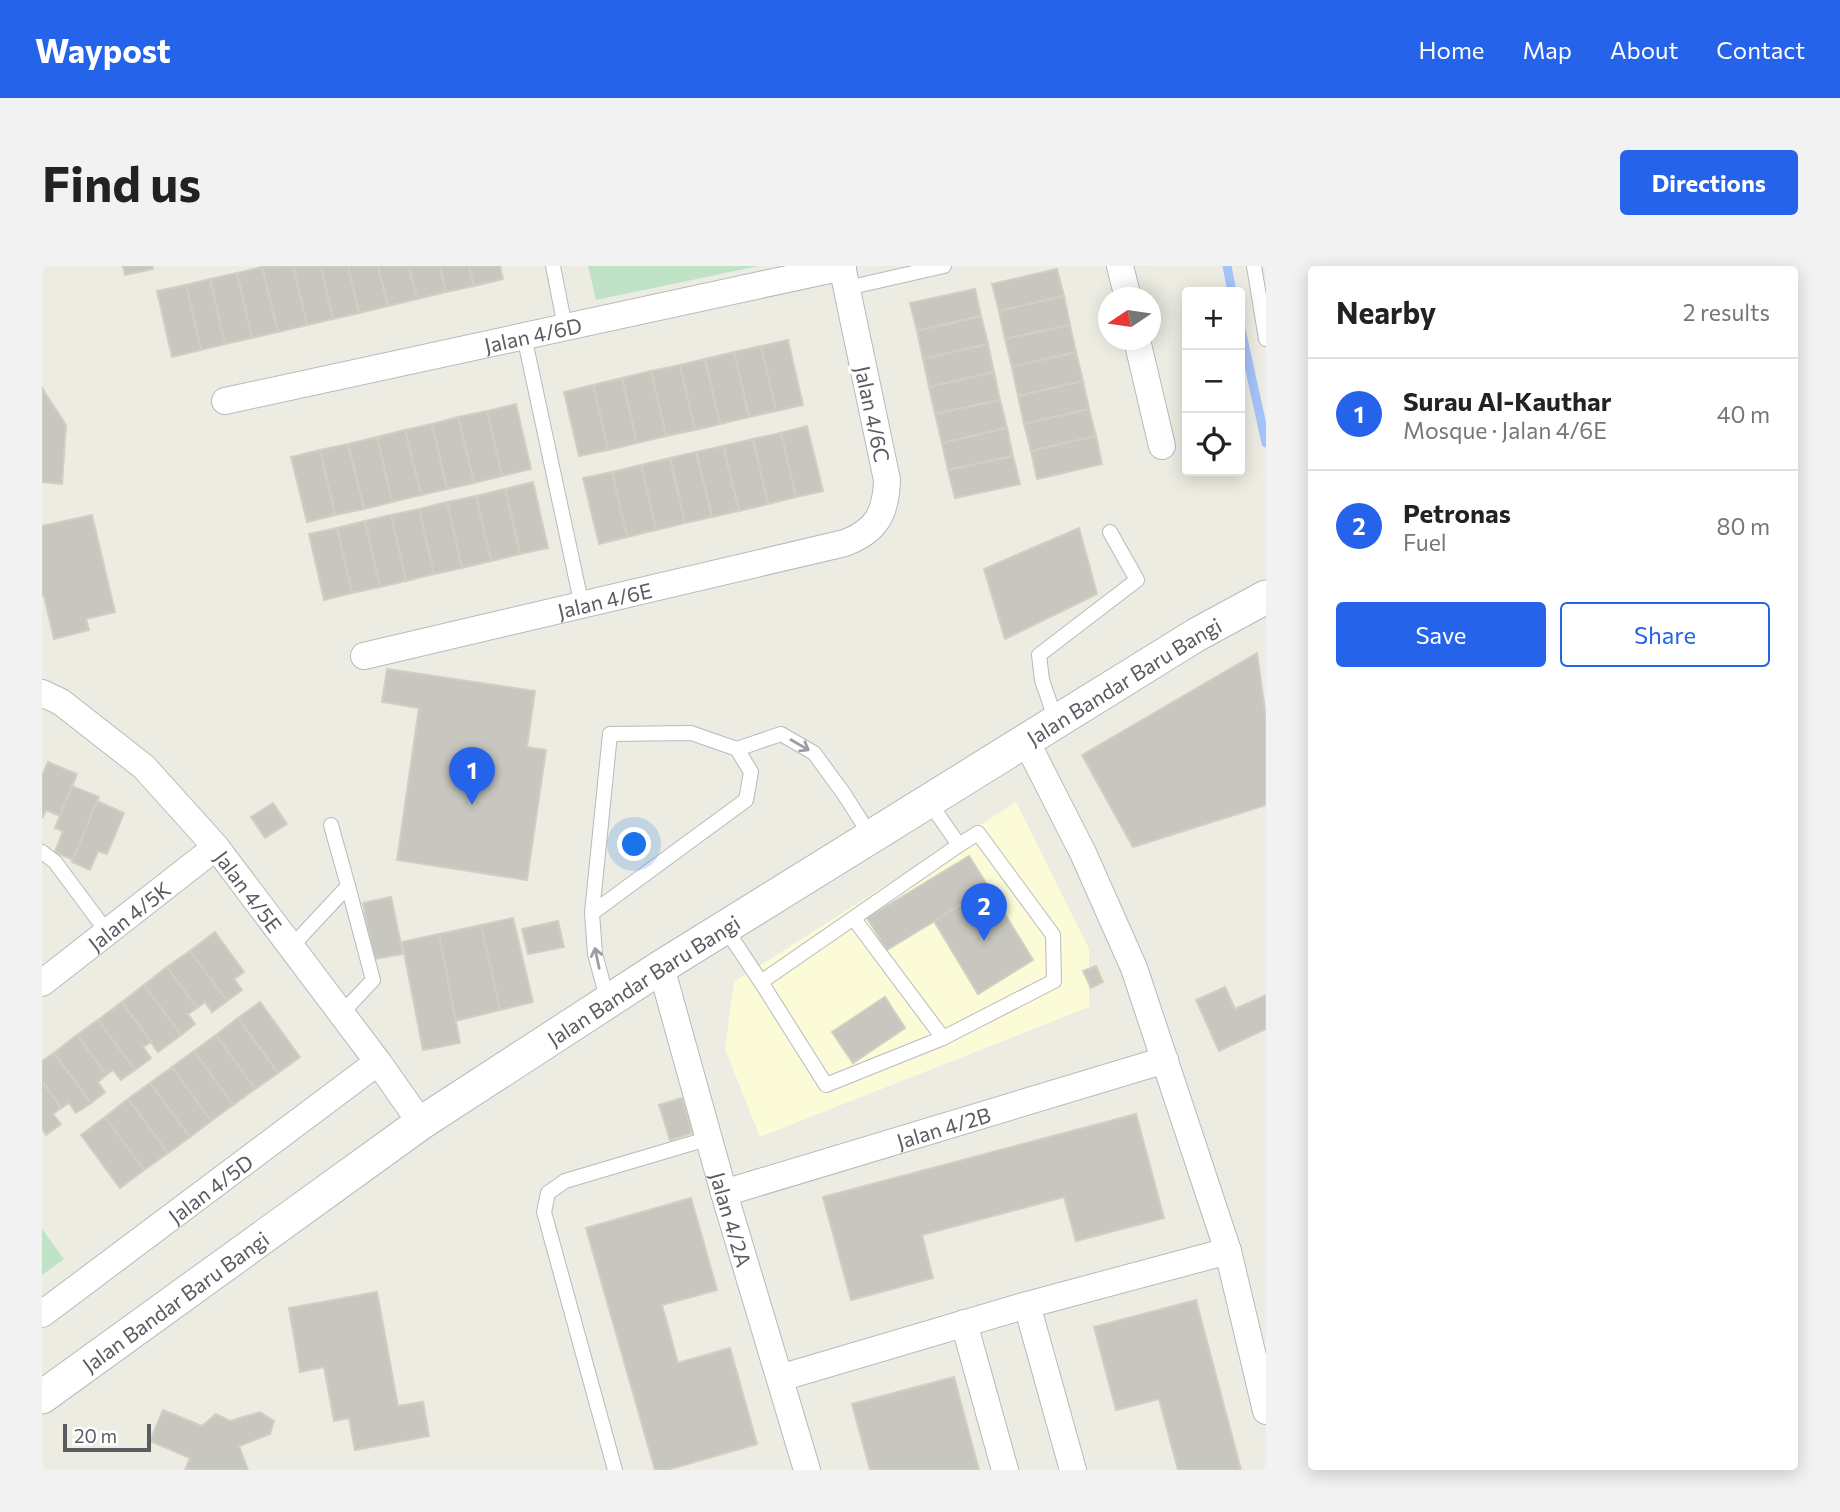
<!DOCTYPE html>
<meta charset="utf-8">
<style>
body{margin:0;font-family:Commissioner,sans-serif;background:#f2f2f2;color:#222}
.controls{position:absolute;right:21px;top:21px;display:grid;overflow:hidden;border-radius:7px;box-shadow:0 4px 18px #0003}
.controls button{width:63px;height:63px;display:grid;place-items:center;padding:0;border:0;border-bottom:2px solid #e0e0e0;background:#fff;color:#222;font:35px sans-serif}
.compass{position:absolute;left:1056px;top:21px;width:63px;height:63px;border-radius:50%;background:#fff;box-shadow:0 4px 18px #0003;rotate:257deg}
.scale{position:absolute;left:21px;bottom:18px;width:88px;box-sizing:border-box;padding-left:7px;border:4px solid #5b5c62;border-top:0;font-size:19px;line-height:24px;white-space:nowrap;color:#5b5c62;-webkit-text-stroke:5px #fff;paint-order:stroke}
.you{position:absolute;left:593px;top:579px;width:24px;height:24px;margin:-18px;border:5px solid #fff;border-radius:50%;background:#1a73e8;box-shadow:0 0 0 10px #1a73e833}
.badge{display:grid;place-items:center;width:46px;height:46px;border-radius:50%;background:#2563eb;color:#fff;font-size:23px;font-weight:700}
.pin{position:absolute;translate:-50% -58px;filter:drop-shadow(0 2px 4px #0008)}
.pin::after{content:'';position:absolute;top:37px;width:24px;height:21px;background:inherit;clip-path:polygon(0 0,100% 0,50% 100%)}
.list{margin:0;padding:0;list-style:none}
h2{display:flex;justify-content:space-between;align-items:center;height:91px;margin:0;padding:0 28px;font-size:30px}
h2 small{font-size:23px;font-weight:400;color:#767676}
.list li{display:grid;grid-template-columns:46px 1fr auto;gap:21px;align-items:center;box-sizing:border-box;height:112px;padding:0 28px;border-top:2px solid #e0e0e0}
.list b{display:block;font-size:26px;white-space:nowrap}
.list p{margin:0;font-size:23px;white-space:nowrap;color:#767676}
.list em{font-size:23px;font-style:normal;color:#767676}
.actions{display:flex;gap:14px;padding:21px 28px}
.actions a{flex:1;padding:16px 0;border:2px solid #2563eb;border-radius:7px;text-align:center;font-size:24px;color:#2563eb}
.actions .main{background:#2563eb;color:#fff}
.icon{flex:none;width:38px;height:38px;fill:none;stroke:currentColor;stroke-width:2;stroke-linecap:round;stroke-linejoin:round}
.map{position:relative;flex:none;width:1224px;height:1204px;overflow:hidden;border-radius:7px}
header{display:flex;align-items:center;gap:42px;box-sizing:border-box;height:98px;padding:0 35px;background:#2563eb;color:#fff}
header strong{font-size:33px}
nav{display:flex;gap:38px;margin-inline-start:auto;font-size:24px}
.intro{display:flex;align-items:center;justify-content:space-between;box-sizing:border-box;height:168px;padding:0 42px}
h1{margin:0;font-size:49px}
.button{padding:18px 32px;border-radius:7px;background:#2563eb;color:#fff;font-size:24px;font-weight:700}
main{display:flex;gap:42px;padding:0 42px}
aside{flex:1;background:#fff;border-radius:7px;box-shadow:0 4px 18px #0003}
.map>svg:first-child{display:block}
.commercial{fill:#fcfbd8}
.green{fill:#c0e3c7}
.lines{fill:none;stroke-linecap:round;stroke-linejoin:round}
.stream{stroke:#a5c3fa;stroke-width:9}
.building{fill:#c8c7bf;stroke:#d1cfc1;stroke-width:2}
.service-casing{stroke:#b8b9be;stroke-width:16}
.minor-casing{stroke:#b8b9be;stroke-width:28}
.tertiary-casing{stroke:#b8b9be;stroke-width:35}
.service{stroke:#fff;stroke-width:14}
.minor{stroke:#fff;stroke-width:26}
.tertiary{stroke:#fff;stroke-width:33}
.oneway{stroke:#9d9da1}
.labels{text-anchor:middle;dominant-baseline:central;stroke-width:7;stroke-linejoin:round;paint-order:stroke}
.street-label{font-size:21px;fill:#5b5c62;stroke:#fff}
</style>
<header>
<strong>Waypost</strong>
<nav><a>Home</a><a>Map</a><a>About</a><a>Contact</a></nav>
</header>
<div class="intro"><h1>Find us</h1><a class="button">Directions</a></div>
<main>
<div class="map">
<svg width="1224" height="1204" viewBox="0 0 1224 1204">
<rect width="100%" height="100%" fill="#edece2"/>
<polygon class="commercial" points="974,536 1047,683 1047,741 718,871 683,783 692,716"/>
<g class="green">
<polygon points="546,0 717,0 554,34"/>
<polygon points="0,963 22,993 0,1009"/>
</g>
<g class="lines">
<g class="stream">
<polyline points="1185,0 1190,26"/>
<polyline points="1198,59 1224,177"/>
</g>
</g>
<g class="building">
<polygon points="81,0 110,0 111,3 83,9"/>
<polygon points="251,0 279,0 291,53 265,59"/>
<polygon points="251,0 265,59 236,66 220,1"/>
<polygon points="279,0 306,0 317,47 291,53"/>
<polygon points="306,0 336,0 346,40 317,47"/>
<polygon points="336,0 367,0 375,33 346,40"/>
<polygon points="367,0 398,0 404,26 375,33"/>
<polygon points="398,0 427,0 432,20 404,26"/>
<polygon points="427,0 458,0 461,13 432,20"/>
<polygon points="220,1 236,66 210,72 195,7"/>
<polygon points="1015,3 1022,30 957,45 950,18"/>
<polygon points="195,7 210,72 183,78 168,13"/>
<polygon points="168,13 183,78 159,84 144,19"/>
<polygon points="144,19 159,84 130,91 115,25"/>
<polygon points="933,23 939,50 875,65 868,37"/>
<polygon points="1022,30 1028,59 963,73 957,45"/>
<polygon points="939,50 946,78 881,93 875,65"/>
<polygon points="1028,59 1034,86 970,101 963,73"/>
<polygon points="746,74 761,139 734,145 719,80"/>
<polygon points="946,78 952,106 887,121 881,93"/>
<polygon points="719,80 734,145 707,151 692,86"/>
<polygon points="692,86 707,151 678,158 663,93"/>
<polygon points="1034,86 1041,115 976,130 970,101"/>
<polygon points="663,93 678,158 653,164 638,99"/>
<polygon points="638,99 653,164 624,170 609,105"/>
<polygon points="609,105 624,170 595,177 580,112"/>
<polygon points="952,106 958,134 893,148 887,121"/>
<polygon points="580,112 595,177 566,184 551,119"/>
<polygon points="1041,115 1047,143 982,158 976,130"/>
<polygon points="551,119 566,184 537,190 522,126"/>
<polygon points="0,122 24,159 20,218 0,216"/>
<polygon points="958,134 965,162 900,177 893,148"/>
<polygon points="474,138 489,203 460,210 445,145"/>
<polygon points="1047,143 1054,170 989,185 982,158"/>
<polygon points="445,145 460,210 432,217 416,151"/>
<polygon points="416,151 432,217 405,223 390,158"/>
<polygon points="390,158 405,223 379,229 363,164"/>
<polygon points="765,160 781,225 754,231 739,167"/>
<polygon points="965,162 971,190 906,204 900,177"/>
<polygon points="363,164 379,229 350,236 335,171"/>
<polygon points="739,167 754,231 726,238 711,173"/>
<polygon points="1054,170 1060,198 995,213 989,185"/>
<polygon points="335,171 350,236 322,243 306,178"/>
<polygon points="711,173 726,238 697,245 681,180"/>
<polygon points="306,178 322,243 293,249 278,184"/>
<polygon points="681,180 697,245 670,251 654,186"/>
<polygon points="278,184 293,249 265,256 249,191"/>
<polygon points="654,186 670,251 643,257 628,192"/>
<polygon points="971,190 978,218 913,232 906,204"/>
<polygon points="628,192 643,257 614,264 599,199"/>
<polygon points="599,199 614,264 585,271 570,206"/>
<polygon points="570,206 585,271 557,278 541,212"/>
<polygon points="491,216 506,282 478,288 463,223"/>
<polygon points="463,223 478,288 449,295 434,230"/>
<polygon points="434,230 449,295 420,302 405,236"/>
<polygon points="405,236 420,302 392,308 377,243"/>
<polygon points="377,243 392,308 364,315 349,249"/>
<polygon points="50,249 73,346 44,353 47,364 12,373 2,330 0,330 0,260"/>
<polygon points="349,249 364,315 338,321 323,255"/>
<polygon points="323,255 338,321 310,327 295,262"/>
<polygon points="295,262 310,327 282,334 267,268"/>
<polygon points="1037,262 1055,328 963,373 942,303"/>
<polygon points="1215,387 1224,452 1224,539 1091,581 1040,489"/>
<polygon points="345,403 493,425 485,481 504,484 485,614 355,594 377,442 340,436"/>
<polygon points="6,496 35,508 18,550 4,544 0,552 0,510"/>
<polygon points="30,520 57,531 31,594 13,586 21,565 13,562"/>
<polygon points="55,535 82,547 65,588 56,585 48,604 30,596"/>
<polygon points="231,537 245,558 223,572 209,551"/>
<polygon points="927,590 947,622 845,684 825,652"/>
<polygon points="947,622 991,694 936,728 892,655"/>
<polygon points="349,631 361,688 332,693 321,637"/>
<polygon points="471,652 491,736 458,744 439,659"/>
<polygon points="516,655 522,681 486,688 480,663"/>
<polygon points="439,659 458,744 413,755 397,668"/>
<polygon points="173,666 202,706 192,713 200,724 185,735 148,685"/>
<polygon points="397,668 418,777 381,784 360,676"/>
<polygon points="148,685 185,735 170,746 163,736 155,742 125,701"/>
<polygon points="1054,700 1061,716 1049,722 1041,705"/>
<polygon points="125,701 155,742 146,748 153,758 139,769 102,719"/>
<polygon points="102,719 139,769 116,786 80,736"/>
<polygon points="1183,721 1193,743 1224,729 1224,763 1177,785 1154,734"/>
<polygon points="843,731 863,762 811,797 790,766"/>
<polygon points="80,736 109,776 101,781 109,792 93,804 56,754"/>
<polygon points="218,736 258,791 236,807 196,752"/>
<polygon points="196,752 236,807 213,823 174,769"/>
<polygon points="56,754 93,804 79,814 71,804 64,809 35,769"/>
<polygon points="35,769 64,809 56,816 63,826 49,837 12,787"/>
<polygon points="174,769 213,823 191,839 152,785"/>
<polygon points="152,785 191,839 169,855 130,801"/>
<polygon points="12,787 49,837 34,847 27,837 19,842 0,815 0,795"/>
<polygon points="130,801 169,855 148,871 108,817"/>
<polygon points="0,815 19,842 11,848 19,858 4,869 0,863"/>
<polygon points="108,817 148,871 126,887 86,833"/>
<polygon points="640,832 650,867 628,874 617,839"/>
<polygon points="86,833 126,887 102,904 63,851"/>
<polygon points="1094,848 1122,952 1034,975 1022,931 880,969 891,1012 809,1034 781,931"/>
<polygon points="63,851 102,904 78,922 39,869"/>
<polygon points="649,932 675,1024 620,1039 636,1097 688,1082 715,1178 625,1204 613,1204 544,962"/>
<polygon points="335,1026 356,1140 381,1136 387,1170 313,1184 307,1152 292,1155 282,1101 258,1106 247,1042"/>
<polygon points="1154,1034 1199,1204 1136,1204 1117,1133 1074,1144 1052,1061"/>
<polygon points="912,1111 937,1204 828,1204 810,1138"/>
<polygon points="121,1144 160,1160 174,1148 188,1155 218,1146 232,1155 228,1168 197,1180 206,1204 143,1204 148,1192 108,1175"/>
</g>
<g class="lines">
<defs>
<g id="service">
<polyline points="511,0 523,61"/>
<polyline points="1212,0 1224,73"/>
<polyline points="805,22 902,0"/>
<polyline points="482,70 540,340"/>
<polyline points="1014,455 1000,414 997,389 1095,314 1068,266"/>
<polyline points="695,483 739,468 772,487 802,528 830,572"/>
<polyline points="289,559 306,620"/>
<polyline points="0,586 13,596 65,666"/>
<polyline points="550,647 704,534 709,506 695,483 649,467 568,468 550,647 553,688 566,736"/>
<polyline points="812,653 901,772 1012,715 1011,669 936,567 917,579"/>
<polyline points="683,662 719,716 917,579 887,536"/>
<polyline points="249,681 306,620 331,714 299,748"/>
<polyline points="719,716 784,819 901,772"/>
<polyline points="573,1204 502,946 506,927 523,915 668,872"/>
</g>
<g id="minor">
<polyline points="1078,0 1086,32"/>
<polyline points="1095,74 1120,180"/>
<path id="s1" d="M183 135 801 1"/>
<path id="s2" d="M322 390 803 277C834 265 844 248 845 214L800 0"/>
<path id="s3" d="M0 427 19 436 102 501 174 581 336 796 379 857"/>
<polyline points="984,475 1041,587 1092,702 1186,985"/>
<path id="s4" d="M619 701 682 927 765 1204"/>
<path id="s5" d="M0 717 174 581"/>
<path id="s6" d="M682 927 1123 794"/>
<polyline points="985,1039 1031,1204"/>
<path id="s7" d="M0 1048 336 796"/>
<polyline points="922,1057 963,1204"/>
<polyline points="738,1112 985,1039 1186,985 1224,1145"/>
</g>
<g id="tertiary">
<path id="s8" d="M0 1131 379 857 619 701 1154 369 1224 331"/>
</g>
</defs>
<use href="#service" class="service-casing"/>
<use href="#minor" class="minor-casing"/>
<use href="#tertiary" class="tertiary-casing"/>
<use href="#service" class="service"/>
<use href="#minor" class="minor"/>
<use href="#tertiary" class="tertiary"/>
</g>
<defs><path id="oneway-shaft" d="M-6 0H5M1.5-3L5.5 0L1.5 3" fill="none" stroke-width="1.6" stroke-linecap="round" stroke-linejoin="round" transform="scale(1.75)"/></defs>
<g class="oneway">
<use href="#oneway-shaft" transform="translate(758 479) rotate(30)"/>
<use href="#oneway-shaft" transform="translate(555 692) rotate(-102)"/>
</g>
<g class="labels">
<g class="street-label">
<text stroke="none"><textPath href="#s1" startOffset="315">Jalan 4/6D</textPath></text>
<text transform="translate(831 148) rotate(78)">Jalan 4/6C</text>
<text stroke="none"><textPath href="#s2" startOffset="247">Jalan 4/6E</textPath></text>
<text stroke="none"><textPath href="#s8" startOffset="1298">Jalan Bandar Baru Bangi</textPath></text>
<text stroke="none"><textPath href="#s3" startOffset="289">Jalan 4/5E</textPath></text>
<text stroke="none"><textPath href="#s5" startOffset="110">Jalan 4/5K</textPath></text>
<text stroke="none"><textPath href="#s8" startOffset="732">Jalan Bandar Baru Bangi</textPath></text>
<text stroke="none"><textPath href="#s6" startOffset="229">Jalan 4/2B</textPath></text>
<text stroke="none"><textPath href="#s7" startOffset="210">Jalan 4/5D</textPath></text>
<text stroke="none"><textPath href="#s4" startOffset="262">Jalan 4/2A</textPath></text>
<text stroke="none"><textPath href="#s8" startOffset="164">Jalan Bandar Baru Bangi</textPath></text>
</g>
</g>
</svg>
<div class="controls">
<button>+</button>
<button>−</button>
<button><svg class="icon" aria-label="locate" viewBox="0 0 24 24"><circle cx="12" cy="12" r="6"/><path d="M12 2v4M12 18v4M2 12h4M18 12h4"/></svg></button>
</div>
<svg class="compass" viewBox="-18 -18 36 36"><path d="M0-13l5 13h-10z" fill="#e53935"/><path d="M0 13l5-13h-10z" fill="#767676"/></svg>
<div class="scale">20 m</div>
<div class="you"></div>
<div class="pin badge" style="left:430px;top:539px">1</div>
<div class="pin badge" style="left:942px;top:675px">2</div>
</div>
<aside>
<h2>Nearby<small>2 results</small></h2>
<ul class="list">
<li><span class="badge">1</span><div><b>Surau Al-Kauthar</b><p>Mosque · Jalan 4/6E</p></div><em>40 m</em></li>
<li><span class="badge">2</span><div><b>Petronas</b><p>Fuel</p></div><em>80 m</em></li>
</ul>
<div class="actions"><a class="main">Save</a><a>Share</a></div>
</aside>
</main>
